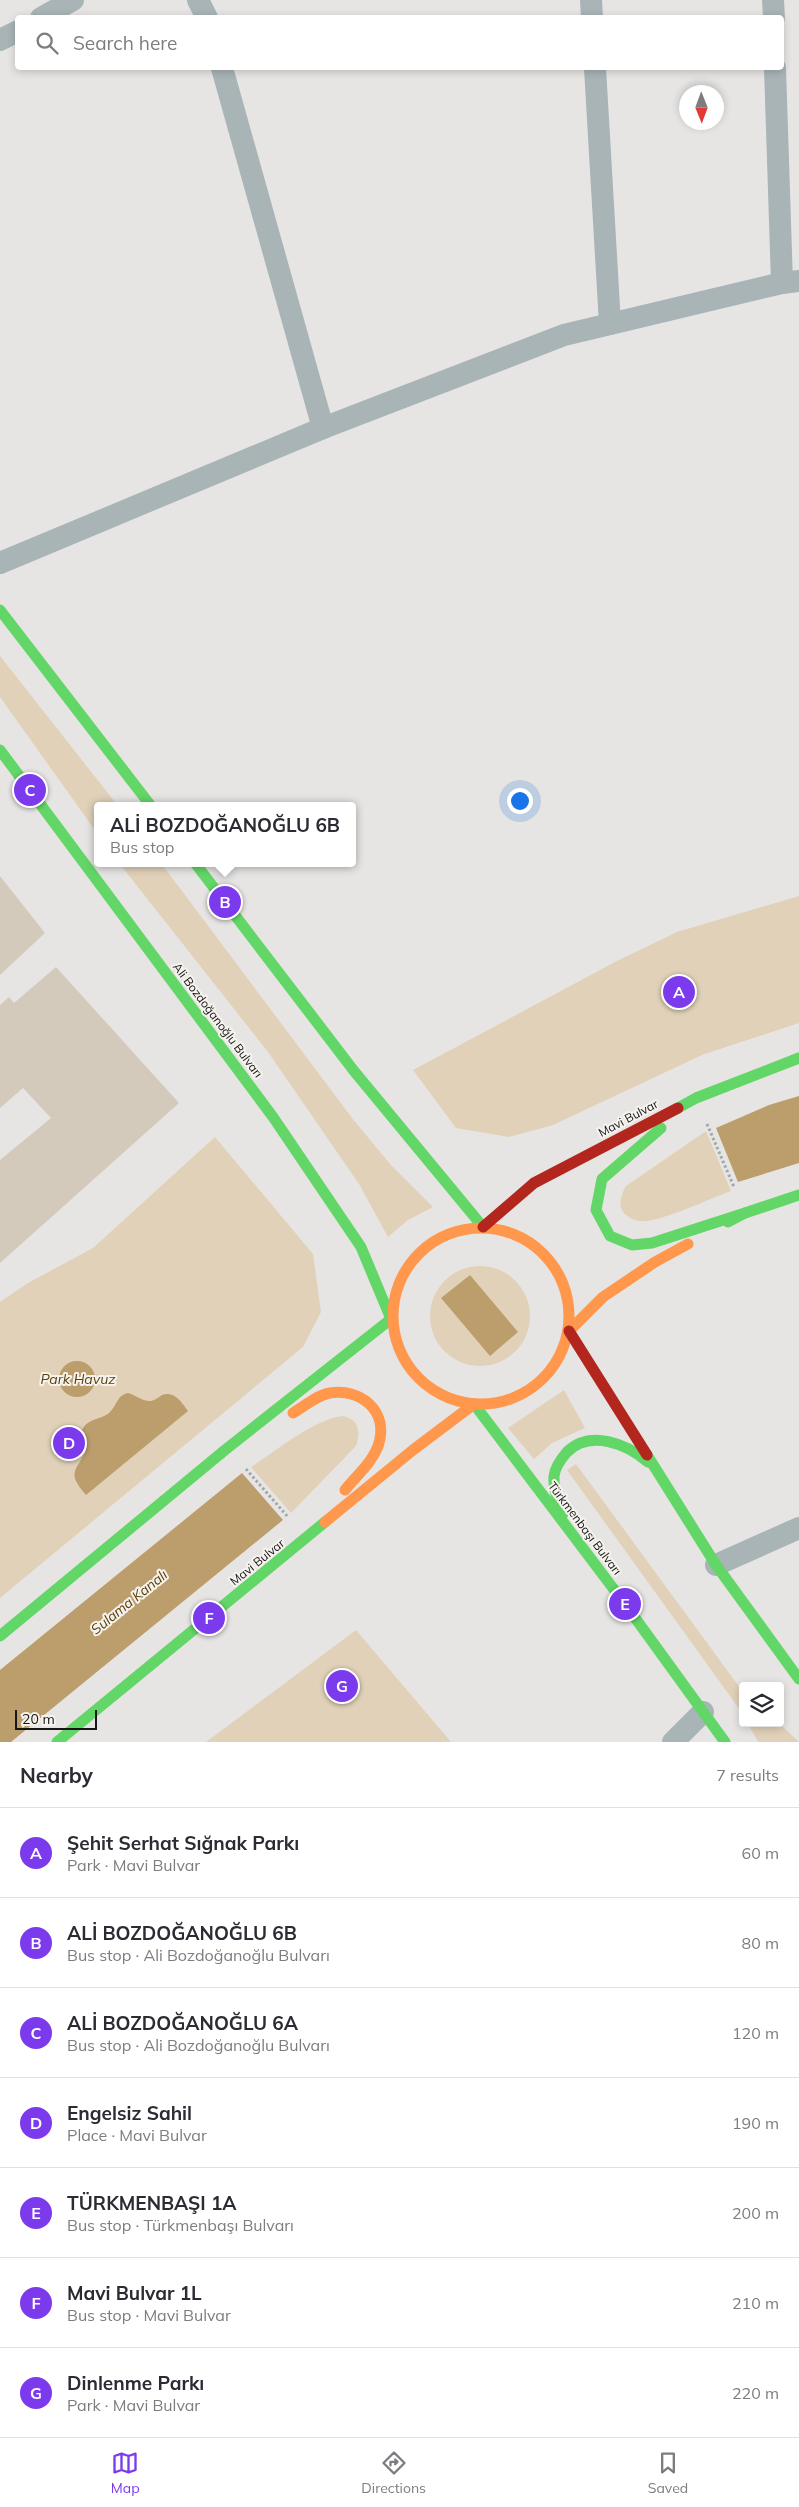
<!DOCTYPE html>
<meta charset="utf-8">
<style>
body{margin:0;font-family:Mulish,sans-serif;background:#f2f2f3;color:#2b2b33}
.controls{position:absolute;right:15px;bottom:15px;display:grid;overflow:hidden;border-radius:5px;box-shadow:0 2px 8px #0003}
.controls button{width:45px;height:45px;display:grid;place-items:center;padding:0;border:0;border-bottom:1px solid #e1e1e2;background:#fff;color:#2b2b33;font:25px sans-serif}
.compass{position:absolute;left:679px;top:85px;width:45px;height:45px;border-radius:50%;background:#fff;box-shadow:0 2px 8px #0003;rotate:179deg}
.scale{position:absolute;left:15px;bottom:12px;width:82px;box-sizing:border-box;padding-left:5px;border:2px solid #171614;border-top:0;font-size:14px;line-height:18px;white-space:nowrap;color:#171614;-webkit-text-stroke:4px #f6f3ef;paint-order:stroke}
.you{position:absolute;left:519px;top:800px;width:18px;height:18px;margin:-12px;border:4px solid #fff;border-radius:50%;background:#1a73e8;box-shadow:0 0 0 8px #1a73e833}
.badge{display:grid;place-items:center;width:32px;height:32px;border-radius:50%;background:#7c3aed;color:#fff;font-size:16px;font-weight:700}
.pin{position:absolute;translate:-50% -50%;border:2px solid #fff;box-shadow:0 1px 5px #0006}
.popup{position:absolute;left:94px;top:802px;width:262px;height:65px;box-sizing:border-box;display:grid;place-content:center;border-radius:5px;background:#fff;filter:drop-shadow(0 1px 4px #0005);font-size:16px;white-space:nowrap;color:#7c7c81}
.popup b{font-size:19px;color:#2b2b33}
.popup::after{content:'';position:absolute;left:50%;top:100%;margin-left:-10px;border:10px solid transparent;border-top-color:#fff}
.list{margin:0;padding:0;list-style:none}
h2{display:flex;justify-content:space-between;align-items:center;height:65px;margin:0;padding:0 20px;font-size:21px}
h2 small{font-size:16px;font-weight:400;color:#7c7c81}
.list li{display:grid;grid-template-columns:32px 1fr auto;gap:15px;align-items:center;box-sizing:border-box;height:90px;padding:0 20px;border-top:1px solid #e1e1e2}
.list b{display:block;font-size:19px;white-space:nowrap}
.list p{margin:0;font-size:16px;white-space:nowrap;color:#7c7c81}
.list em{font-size:16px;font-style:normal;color:#7c7c81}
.icon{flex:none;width:28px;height:28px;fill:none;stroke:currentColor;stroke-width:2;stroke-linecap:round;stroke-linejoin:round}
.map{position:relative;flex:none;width:799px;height:1742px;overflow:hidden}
.search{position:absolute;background:#fff;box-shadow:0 2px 8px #0003;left:15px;right:15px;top:15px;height:55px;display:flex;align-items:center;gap:12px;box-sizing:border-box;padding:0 18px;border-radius:5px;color:#7c7c81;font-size:19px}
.sheet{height:695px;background:#fff}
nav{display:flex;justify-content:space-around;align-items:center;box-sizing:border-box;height:70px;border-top:1px solid #e1e1e2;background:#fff;font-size:14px;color:#7c7c81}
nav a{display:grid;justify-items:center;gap:2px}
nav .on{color:#7c3aed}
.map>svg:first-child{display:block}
.green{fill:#e1d1b9}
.water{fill:#bc9e6d}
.building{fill:#d3cabc}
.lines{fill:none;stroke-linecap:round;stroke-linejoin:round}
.path{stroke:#a2a8aa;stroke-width:3;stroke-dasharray:2.5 2.5;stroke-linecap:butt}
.street{stroke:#a9b4b7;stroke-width:22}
.fast{stroke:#63d668;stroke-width:11}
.slow{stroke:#ff974d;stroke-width:11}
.jam{stroke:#b3261e;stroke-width:11}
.labels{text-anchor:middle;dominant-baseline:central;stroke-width:4;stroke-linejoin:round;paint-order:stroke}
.street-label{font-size:12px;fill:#171614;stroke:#f6f3ef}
.water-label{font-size:14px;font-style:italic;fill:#5c3f06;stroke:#f6f3ef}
</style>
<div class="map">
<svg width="799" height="1742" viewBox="0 0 799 1742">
<rect width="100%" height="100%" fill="#e7e5e3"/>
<g class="green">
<polygon points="0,656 118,806 98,806 97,833 0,697"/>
<polygon points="119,863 161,863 352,1118 390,1164 433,1207 408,1220 388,1237 359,1184 268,1052"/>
<polygon points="799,896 799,1023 702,1055 553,1125 509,1137 456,1128 413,1070 617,961 677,932"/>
<path d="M706 1131 731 1191C709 1199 667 1219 646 1221 639 1222 631 1220 625 1214 617 1206 621 1195 626 1186Z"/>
<polygon points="215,1137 313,1254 321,1312 303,1347 0,1598 0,1302 28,1283 93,1248"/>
<circle cx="480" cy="1316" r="50"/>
<polygon points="564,1390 585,1428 552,1443 534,1459 508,1428"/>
<path d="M343 1416C359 1419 361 1432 356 1446L291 1513 251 1467C276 1451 314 1419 343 1416Z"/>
<polygon points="576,1464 743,1692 743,1714 567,1470"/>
<polygon points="356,1630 451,1742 206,1742"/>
<polygon points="748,1723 779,1723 799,1742 758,1742"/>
</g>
<g class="water">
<polygon points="799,1096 799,1163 738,1182 716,1128 769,1105"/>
<polygon points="470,1275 518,1332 490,1356 441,1298"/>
<circle cx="77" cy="1379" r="18"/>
<path d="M128 1393C136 1395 143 1402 151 1401 155 1400 159 1397 162 1395 175 1390 182 1403 188 1411L86 1495C67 1473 75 1472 86 1451L85 1433 82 1430C88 1418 100 1420 109 1413 117 1406 117 1395 128 1393Z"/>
<polygon points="242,1473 283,1520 11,1742 0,1742 0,1670"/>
</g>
<g class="building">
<polygon points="0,876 45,933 0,975"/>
<polygon points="56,967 179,1103 0,1263 0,1160 51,1118 23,1088 0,1108 0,1005 9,997 14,1003"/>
</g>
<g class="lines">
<g class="path">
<polyline points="707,1124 734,1187"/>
<polyline points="246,1469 288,1517"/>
</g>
<g class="street">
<polyline points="198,0 207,18"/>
<polyline points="591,0 592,18"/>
<polyline points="773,0 774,18"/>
<polyline points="41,18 73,0"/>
<polyline points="0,40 18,31"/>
<polyline points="222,68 323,428"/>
<polyline points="595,68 610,324"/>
<polyline points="775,68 782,283"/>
<polyline points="0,563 323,428 564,335 782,283 799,281"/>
<polyline points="716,1565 799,1528"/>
<polyline points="673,1742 703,1712"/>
</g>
<g class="fast">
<polyline points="0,610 151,806"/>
<polyline points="0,750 273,1117 361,1247 391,1319"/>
<polyline points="195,863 354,1071 483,1227"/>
<polyline points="678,1108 696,1098 799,1058"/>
<polyline points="661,1128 602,1179 596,1210 610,1236 632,1245 652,1243 745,1213"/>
<polyline points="728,1222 745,1213 799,1195"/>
<polyline points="474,1404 625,1604 725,1742"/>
<polyline points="647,1455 716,1565 799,1679"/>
<path d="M563 1514C558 1502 553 1489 554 1476 555 1467 561 1459 567 1452 590 1429 627 1444 648 1462"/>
<polyline points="0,1636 225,1450 391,1319"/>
<polyline points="57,1742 325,1522"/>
</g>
<g class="slow">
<circle cx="481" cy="1316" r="88"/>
<polyline points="569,1331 603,1297 655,1262 688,1244"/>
<path d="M293 1413C305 1406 317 1395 330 1393 361 1388 388 1411 379 1443 374 1461 356 1476 345 1490"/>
<polyline points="325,1522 413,1450 474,1404"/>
</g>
<g class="jam">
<polyline points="483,1227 534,1183 678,1108"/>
<polyline points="569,1331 647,1455"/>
</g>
</g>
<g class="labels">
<g class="street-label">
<text transform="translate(218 1020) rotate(53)">Ali Bozdoğanoğlu Bulvarı</text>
<text transform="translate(628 1118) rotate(-28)">Mavi Bulvar</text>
<text transform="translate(585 1528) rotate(53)">Türkmenbaşı Bulvarı</text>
<text transform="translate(257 1562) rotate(-39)">Mavi Bulvar</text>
</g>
<g class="water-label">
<text x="78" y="1379">Park Havuz</text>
<text transform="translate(129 1602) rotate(-39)">Sulama Kanalı</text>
</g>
</g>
</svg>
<div class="controls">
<button><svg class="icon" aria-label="layers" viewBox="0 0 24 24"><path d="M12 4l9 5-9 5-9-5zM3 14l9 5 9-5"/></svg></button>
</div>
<svg class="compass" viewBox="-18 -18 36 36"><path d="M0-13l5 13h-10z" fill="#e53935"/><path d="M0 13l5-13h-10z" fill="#7c7c81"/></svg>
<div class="scale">20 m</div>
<div class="you"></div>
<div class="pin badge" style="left:679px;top:992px">A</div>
<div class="pin badge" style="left:225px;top:902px">B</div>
<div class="popup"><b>ALİ BOZDOĞANOĞLU 6B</b>Bus stop</div>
<div class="pin badge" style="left:30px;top:790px">C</div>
<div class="pin badge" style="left:69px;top:1443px">D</div>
<div class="pin badge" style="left:625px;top:1604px">E</div>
<div class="pin badge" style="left:209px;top:1618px">F</div>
<div class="pin badge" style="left:342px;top:1686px">G</div>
<div class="search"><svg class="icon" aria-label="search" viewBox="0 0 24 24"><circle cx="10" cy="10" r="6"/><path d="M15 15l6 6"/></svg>Search here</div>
</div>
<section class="sheet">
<h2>Nearby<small>7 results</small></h2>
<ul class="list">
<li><span class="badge">A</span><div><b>Şehit Serhat Sığnak Parkı</b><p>Park · Mavi Bulvar</p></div><em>60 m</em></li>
<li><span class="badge">B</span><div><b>ALİ BOZDOĞANOĞLU 6B</b><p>Bus stop · Ali Bozdoğanoğlu Bulvarı</p></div><em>80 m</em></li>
<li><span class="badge">C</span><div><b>ALİ BOZDOĞANOĞLU 6A</b><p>Bus stop · Ali Bozdoğanoğlu Bulvarı</p></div><em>120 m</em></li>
<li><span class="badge">D</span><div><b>Engelsiz Sahil</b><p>Place · Mavi Bulvar</p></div><em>190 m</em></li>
<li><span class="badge">E</span><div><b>TÜRKMENBAŞI 1A</b><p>Bus stop · Türkmenbaşı Bulvarı</p></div><em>200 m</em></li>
<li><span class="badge">F</span><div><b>Mavi Bulvar 1L</b><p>Bus stop · Mavi Bulvar</p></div><em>210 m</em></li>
<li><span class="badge">G</span><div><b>Dinlenme Parkı</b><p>Park · Mavi Bulvar</p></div><em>220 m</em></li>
</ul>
</section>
<nav>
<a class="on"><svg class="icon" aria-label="map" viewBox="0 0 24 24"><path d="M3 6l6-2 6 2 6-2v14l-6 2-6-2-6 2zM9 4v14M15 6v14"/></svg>Map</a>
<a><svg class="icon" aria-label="directions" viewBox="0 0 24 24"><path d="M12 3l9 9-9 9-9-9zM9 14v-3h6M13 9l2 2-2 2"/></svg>Directions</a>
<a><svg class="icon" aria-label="saved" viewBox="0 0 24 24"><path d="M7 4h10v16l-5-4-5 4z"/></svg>Saved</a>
</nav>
